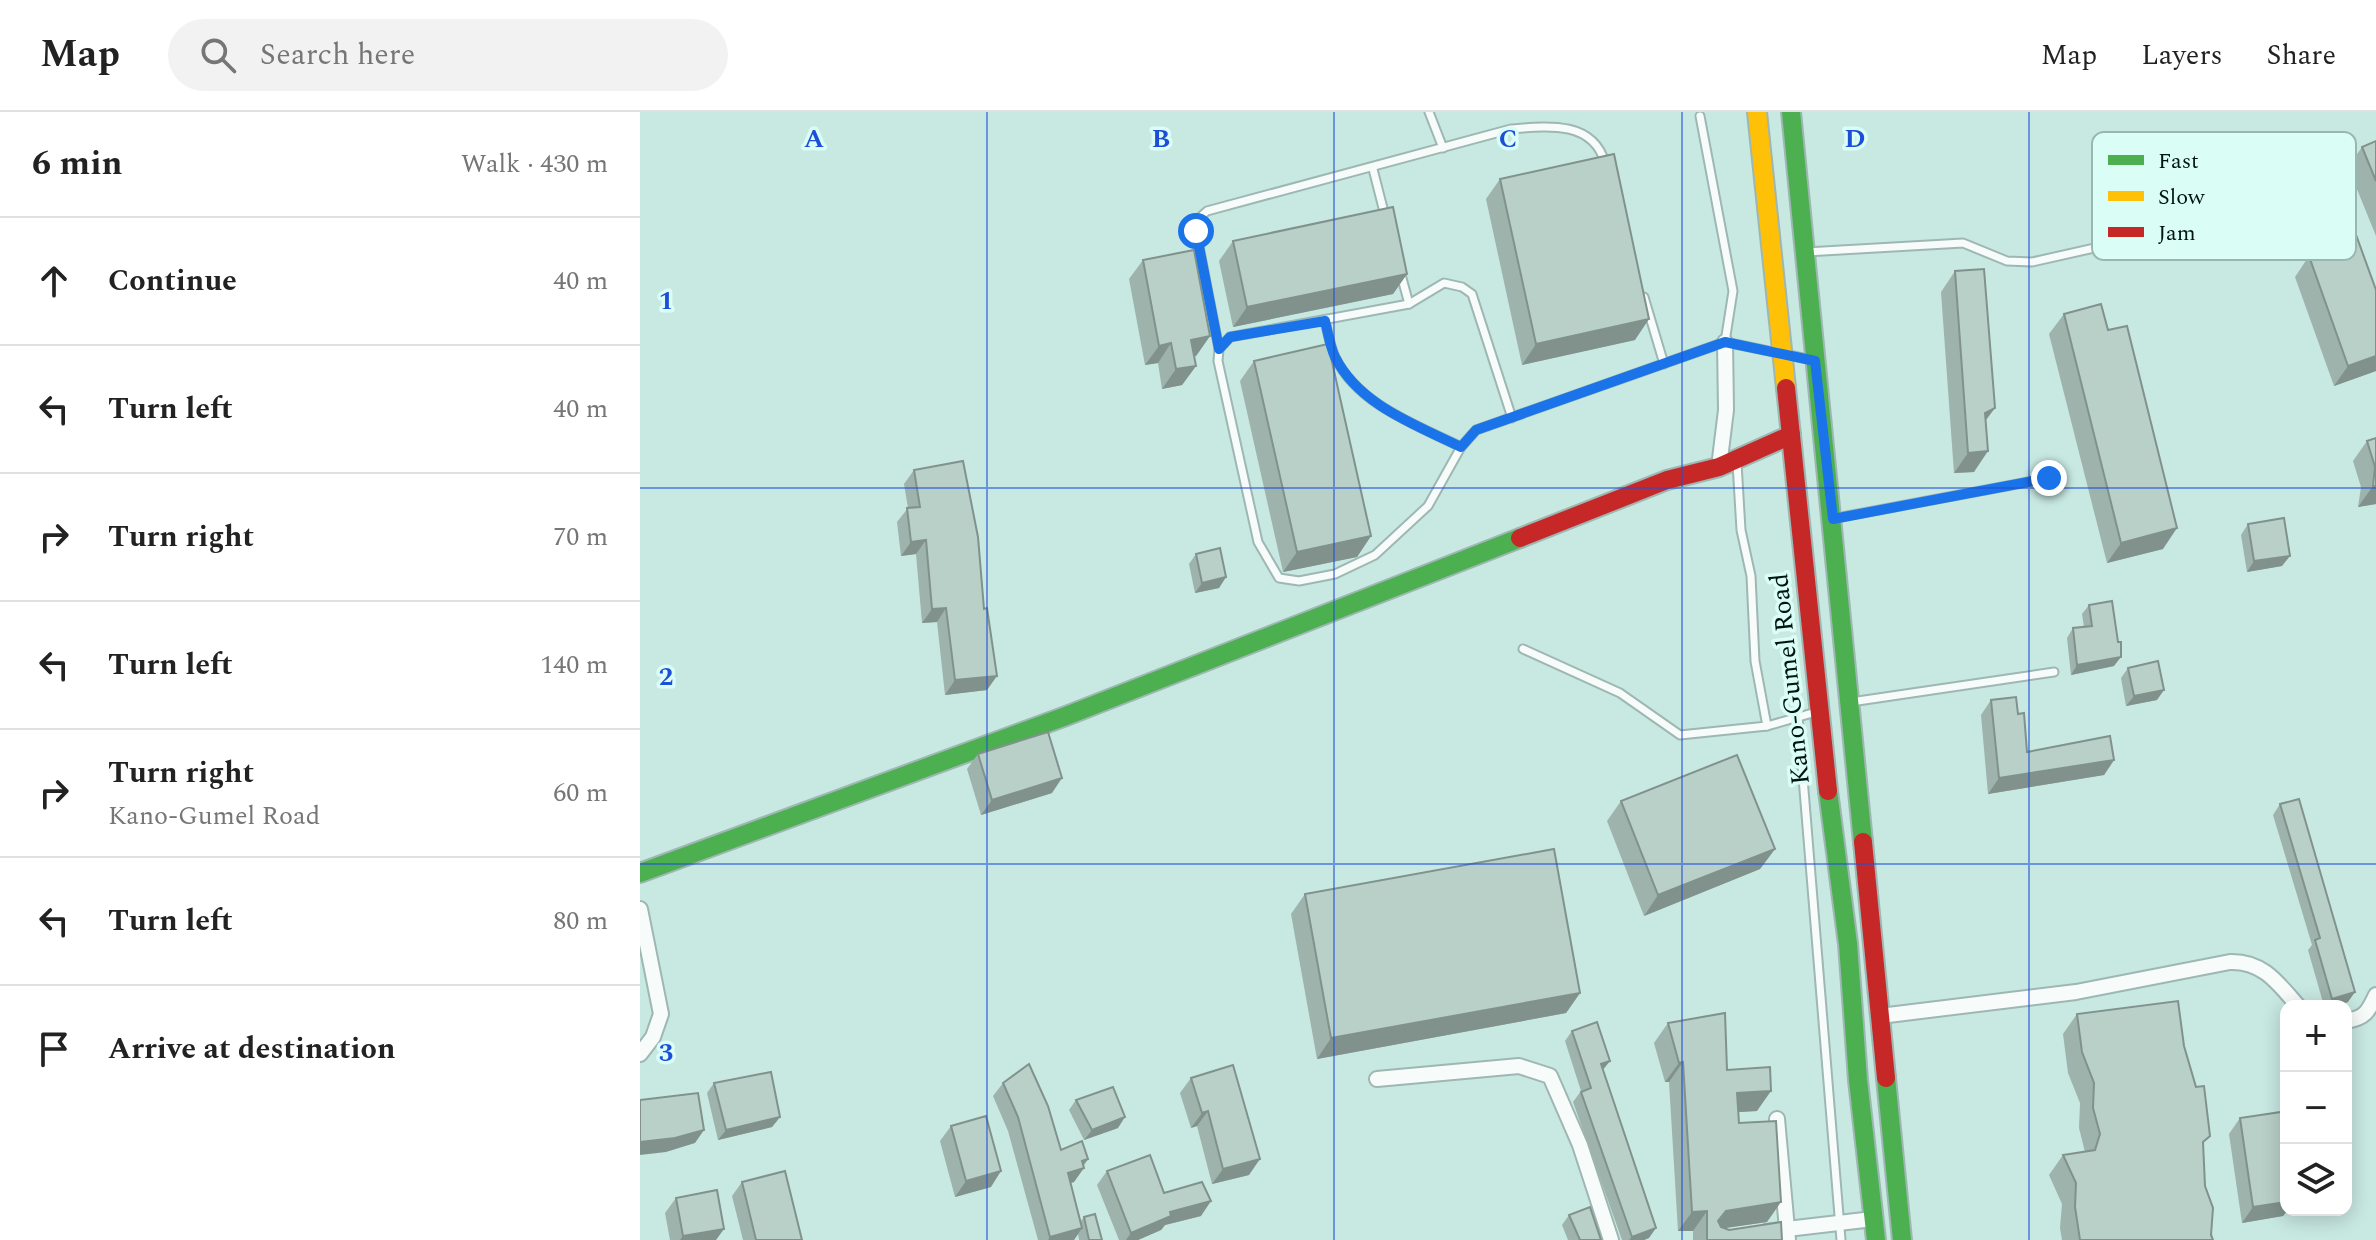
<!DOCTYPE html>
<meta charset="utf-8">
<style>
body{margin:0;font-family:Spectral,serif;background:#f2f2f2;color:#222}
.controls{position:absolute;right:24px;bottom:24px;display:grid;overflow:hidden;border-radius:16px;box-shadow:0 4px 20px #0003}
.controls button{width:72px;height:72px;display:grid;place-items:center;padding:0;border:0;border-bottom:2px solid #e0e0e0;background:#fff;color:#222;font:40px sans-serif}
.stop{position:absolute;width:24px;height:24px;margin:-18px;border:6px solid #1a73e8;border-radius:50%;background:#fff}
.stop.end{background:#1a73e8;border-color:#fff;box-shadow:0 2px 8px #0008}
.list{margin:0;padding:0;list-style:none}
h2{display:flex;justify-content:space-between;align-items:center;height:104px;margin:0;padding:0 32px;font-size:34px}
h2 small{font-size:26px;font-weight:400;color:#767676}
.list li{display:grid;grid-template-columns:52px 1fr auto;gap:24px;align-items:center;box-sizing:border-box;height:128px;padding:0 32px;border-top:2px solid #e0e0e0}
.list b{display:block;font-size:30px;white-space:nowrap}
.list p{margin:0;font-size:26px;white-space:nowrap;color:#767676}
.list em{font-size:26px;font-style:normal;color:#767676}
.icon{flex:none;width:44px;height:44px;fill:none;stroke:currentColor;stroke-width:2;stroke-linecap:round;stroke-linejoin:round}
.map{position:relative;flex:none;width:1736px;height:1128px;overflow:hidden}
header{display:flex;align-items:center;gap:48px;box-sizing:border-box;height:112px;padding:0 40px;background:#fff;border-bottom:2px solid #e0e0e0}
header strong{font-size:38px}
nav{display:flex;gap:44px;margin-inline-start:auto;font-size:28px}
.search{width:560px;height:72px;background:#f2f2f2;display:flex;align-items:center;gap:20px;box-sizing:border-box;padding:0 28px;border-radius:44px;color:#767676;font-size:30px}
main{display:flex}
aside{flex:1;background:#fff}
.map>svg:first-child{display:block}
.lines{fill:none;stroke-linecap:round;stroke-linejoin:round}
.lane-casing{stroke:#9eb7b3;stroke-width:11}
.street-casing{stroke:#9eb7b3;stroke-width:18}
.fast-casing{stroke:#9eb7b3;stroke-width:22}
.slow-casing{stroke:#9eb7b3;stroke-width:22}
.jam-casing{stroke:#9eb7b3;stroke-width:22}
.lane{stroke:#f7fcfb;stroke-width:7}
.street{stroke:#f7fcfb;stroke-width:14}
.fast{stroke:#4caf50;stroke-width:18}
.slow{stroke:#ffc107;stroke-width:18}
.jam{stroke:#c62828;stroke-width:18}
.wall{fill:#9eb3ac}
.shaded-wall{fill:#81928c}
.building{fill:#b8d0c8;stroke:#81928c;stroke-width:2}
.route{stroke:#1a73e8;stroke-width:10}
.grid{fill:none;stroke:#1d4ed8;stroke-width:2;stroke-opacity:0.55}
.labels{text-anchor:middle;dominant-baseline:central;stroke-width:7;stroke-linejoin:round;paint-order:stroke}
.street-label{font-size:26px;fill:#001411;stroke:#dafdf6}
.key{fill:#dafdf6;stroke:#99b7b1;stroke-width:2}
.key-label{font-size:22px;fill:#001411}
.grid-label{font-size:26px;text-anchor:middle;font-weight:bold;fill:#1d4ed8;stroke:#dafdf6;stroke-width:7;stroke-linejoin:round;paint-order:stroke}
</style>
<header>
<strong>Map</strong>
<div class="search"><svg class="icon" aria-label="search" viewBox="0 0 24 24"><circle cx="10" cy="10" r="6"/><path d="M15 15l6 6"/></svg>Search here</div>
<nav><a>Map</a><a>Layers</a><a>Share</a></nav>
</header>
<main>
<aside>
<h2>6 min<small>Walk · 430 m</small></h2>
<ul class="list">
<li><svg class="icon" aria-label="ahead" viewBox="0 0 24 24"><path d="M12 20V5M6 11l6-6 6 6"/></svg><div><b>Continue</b></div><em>40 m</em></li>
<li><svg class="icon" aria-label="left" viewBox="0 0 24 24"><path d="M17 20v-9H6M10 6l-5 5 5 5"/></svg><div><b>Turn left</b></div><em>40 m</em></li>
<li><svg class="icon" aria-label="right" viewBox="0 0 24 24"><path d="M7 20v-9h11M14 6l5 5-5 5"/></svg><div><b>Turn right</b></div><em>70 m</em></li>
<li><svg class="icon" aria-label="left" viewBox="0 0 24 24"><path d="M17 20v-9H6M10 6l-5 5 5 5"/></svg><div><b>Turn left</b></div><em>140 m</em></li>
<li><svg class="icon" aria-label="right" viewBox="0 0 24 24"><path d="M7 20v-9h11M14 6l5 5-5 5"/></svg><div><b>Turn right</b><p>Kano-Gumel Road</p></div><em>60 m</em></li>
<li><svg class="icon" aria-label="left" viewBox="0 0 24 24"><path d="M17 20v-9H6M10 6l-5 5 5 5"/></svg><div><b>Turn left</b></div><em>80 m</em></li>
<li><svg class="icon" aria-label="arrive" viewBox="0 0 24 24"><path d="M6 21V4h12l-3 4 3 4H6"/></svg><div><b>Arrive at destination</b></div></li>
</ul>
</aside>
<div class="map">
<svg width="1736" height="1128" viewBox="0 0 1736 1128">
<rect width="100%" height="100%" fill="#c8e8e2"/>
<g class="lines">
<defs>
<g id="lane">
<polyline points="789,0 803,36"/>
<polyline points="1060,4 1093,179 1085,230"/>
<polyline points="733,57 745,104"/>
<polyline points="1166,140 1323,131 1367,149 1392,150 1575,109"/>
<polyline points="760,159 769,192"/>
<polyline points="1004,185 1024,252"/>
<path d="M685 209C688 220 690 235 695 245 718 293 777 313 821 335"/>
<path d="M579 237 556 119 558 107 567 99 871 17C906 14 953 8 965 51"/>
<polyline points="872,306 832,182 822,175 804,171 769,192 590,225 579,237 578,249 618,430 639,466 659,469 695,462 735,443 788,394 821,335 836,318 1085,230 1173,248"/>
<polyline points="1097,351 1101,418 1111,464 1115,549 1127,614 1176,600"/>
<polyline points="1196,406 1409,366"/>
<polyline points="883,537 980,581 1040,623 1127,614"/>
<polyline points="1211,590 1414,560"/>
<polyline points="1158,605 1201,1128"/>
</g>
<g id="street">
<polyline points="1079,355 1086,298 1085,230"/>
<polyline points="0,797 21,902 13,925 0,942"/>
<path d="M1240 904 1436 880 1590 850C1623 849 1638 871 1658 894"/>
<path d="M1706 909C1725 906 1728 900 1736 883"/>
<polyline points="737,967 879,954 910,964 940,1033 971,1128"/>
<polyline points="1126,1120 1147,1117 1137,1007"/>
<polyline points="1148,1128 1147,1117 1233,1107"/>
</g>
<g id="fast">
<polyline points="1151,0 1223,730"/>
<polyline points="1188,679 1208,832 1218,968 1236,1128"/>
<polyline points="0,761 426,604 880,426"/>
<polyline points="1246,966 1262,1128"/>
</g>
<polyline id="slow" points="1117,0 1146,276"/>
<g id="jam">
<polyline points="1146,276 1188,679"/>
<polyline points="880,426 1027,368 1079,355 1151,323"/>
<polyline points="1223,730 1246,966"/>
</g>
</defs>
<use href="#lane" class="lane-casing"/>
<use href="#street" class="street-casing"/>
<use href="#fast" class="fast-casing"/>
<use href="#slow" class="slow-casing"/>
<use href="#jam" class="jam-casing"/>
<use href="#lane" class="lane"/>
<use href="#street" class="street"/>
<use href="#fast" class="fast"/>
<use href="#slow" class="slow"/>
<use href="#jam" class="jam"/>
</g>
<g class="wall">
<polygon points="1736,29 1736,124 1708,55 1722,35"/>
<polygon points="860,67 995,228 882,253 846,87"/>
<polygon points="593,129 767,162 753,182 593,215 579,149"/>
<polygon points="1669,144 1736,259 1694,274 1655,165"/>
<polygon points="503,148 570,224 556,244 554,244 556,254 542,273 522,277 518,251 505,253 489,167"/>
<polygon points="1315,159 1345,309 1334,360 1314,361 1301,180"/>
<polygon points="1424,202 1523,437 1467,451 1409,222"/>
<polygon points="614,249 731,424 717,445 643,460 600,269"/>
<polygon points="1736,326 1736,392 1718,395 1721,375 1713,349 1727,329"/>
<polygon points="274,358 347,578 305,583 297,510 282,511 276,442 261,444 257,410 268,396 264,372"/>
<polygon points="1608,412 1642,454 1607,460 1601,423"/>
<polygon points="556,442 586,465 579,476 555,481 549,452"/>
<polygon points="1449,493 1478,530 1474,554 1431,563 1427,526 1433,516 1444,515 1442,502"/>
<polygon points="1488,556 1517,588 1486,594 1481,566"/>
<polygon points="1351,588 1378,602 1387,640 1474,648 1464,663 1348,682 1341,603"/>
<polygon points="338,642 412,681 341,703 327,657"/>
<polygon points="981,689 1135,737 1120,757 1004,804 967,709"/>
<polygon points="1640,692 1708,890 1695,894 1684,894 1668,838 1672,833 1633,703"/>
<polygon points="665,782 940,881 926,901 677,947 651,802"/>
<polygon points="1437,902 1544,934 1563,1033 1565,1074 1573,1128 1422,1128 1420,1116 1422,1092 1409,1063 1423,1043 1445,1040 1439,1016 1440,991 1428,961 1423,922"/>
<polygon points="1028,911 1087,958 1117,999 1098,1000 1099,1011 1127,1110 1084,1116 1142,1128 1053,1128 1053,1119 1038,1119 1029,970 1025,970 1014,931"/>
<polygon points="932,919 963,958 1009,1126 1004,1128 982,1128 933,990 941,979 925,929"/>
<polygon points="551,966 609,1063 572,1072 557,1014 551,1016 540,981"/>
<polygon points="74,971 140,1005 132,1015 78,1028 67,981"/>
<polygon points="363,971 421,1038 448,1047 434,1070 430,1071 441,1109 444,1105 462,1128 439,1128 438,1122 434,1128 398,1128 368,1019 353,984"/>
<polygon points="436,988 478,1016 444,1028 429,998"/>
<polygon points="1600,1006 1646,1098 1648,1098 1643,1104 1602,1111 1589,1022"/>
<polygon points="311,1014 351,1075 315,1085 300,1029"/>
<polygon points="467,1059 524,1081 561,1104 525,1113 521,1118 498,1128 479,1128 457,1073"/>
<polygon points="102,1070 162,1128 103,1128 92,1084"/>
<polygon points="36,1086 76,1128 30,1128 25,1101"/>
<polygon points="929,1103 961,1128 928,1128 922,1113"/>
</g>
<g class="shaded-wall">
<polygon points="767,162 753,182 593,215 607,195"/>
<polygon points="1009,207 995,228 882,253 896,232"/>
<polygon points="570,224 556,244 537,247 551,228"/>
<polygon points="531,231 518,251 505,253 519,234"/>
<polygon points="1736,244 1736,259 1694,274 1708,254"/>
<polygon points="556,254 542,273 522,277 536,257"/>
<polygon points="1355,296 1340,316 1345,301"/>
<polygon points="1348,339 1334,360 1314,361 1328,341"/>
<polygon points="1733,374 1736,374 1736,392 1718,395"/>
<polygon points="1537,416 1523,437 1467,451 1481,431"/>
<polygon points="731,424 717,445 643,460 657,440"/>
<polygon points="286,428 276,442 261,444 271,430"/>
<polygon points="1650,444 1642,454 1607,460 1614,449"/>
<polygon points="586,465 579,476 555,481 562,471"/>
<polygon points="306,496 297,510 282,511 292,497"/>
<polygon points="1481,545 1474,554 1431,563 1437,553"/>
<polygon points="357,564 347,578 305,583 315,568"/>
<polygon points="1524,578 1517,588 1486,594 1494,584"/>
<polygon points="1474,648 1464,663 1348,682 1359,666"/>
<polygon points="422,666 412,681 341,703 352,688"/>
<polygon points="1135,737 1120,757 1004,804 1018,783"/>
<polygon points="1715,880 1708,890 1695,894 1687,894 1692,887"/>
<polygon points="940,881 926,901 677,947 691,926"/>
<polygon points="970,949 962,959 961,952"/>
<polygon points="1043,950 1029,970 1025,970 1039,951"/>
<polygon points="1131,979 1117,999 1083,1001 1097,981"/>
<polygon points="568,999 557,1014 551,1016 562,1001"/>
<polygon points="140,1005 132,1015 78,1028 86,1018"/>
<polygon points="485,1005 478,1016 444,1028 452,1018"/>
<polygon points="64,1018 55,1031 26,1040 0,1043 0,1030"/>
<polygon points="448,1047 440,1057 444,1056 434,1070 418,1075 428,1061 442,1049"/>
<polygon points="620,1047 609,1063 572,1072 583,1057"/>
<polygon points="361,1059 351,1075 315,1085 326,1069"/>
<polygon points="571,1089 561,1104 525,1113 521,1118 498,1128 486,1128 491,1121 530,1100"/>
<polygon points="1141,1090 1127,1110 1072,1118 1065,1128 1086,1099"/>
<polygon points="1646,1090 1646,1098 1648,1098 1643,1104 1602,1111 1613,1095"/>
<polygon points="1067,1099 1053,1119 1038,1119 1052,1100"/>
<polygon points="442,1116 434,1128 408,1128 410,1125"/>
<polygon points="1016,1116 1009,1126 1004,1128 989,1128 992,1125"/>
<polygon points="84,1117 76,1128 40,1128 43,1124"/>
</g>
<g class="building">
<polygon points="1736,29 1736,69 1722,35"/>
<polygon points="974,42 1009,207 896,232 860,67"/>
<polygon points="753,95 767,162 607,195 593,129"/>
<polygon points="1715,120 1736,178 1736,244 1708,254 1669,144 1699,133"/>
<polygon points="554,138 570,224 551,228 556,254 536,257 531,231 519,234 503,148"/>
<polygon points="1344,157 1355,296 1345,301 1348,339 1328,341 1315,159"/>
<polygon points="1461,192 1468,218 1487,214 1537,416 1481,431 1424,202"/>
<polygon points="688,232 731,424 657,440 614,249"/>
<polygon points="1736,326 1736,374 1733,374 1735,355 1727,329"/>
<polygon points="323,349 338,425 344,497 347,496 357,564 315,568 306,496 292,497 286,428 271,430 267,396 280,395 274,358"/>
<polygon points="1644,406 1650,444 1614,449 1608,412"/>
<polygon points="580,436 586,465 562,471 556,442"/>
<polygon points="1472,489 1478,530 1481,530 1481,545 1437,553 1433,516 1452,514 1449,493"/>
<polygon points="1518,549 1524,578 1494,584 1488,556"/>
<polygon points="1376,585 1378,602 1384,601 1387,640 1470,624 1474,648 1359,666 1351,588"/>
<polygon points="408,620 422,666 352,688 338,642"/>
<polygon points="1097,643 1135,737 1018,783 981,689"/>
<polygon points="1659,687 1715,880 1692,887 1675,828 1680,826 1640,692"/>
<polygon points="914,737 940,881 691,926 665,782"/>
<polygon points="1538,889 1544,934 1556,975 1564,974 1570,1024 1563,1030 1565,1074 1573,1096 1571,1123 1573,1128 1440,1128 1435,1095 1436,1071 1423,1043 1455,1038 1460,1022 1453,996 1454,971 1442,940 1437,902"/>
<polygon points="1085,901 1087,958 1130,955 1131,979 1097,981 1099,1011 1136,1009 1141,1090 1086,1099 1078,1109 1081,1115 1089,1118 1141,1110 1142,1128 1067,1128 1067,1099 1052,1100 1043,950 1039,951 1028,911"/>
<polygon points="957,910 970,949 961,952 1016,1116 992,1125 941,980 951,976 932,919"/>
<polygon points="389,952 408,994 421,1038 442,1029 448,1047 442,1049 444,1056 428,1061 442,1116 410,1125 378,1005 363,971"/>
<polygon points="593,953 620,1047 583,1057 568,999 562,1001 551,966"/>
<polygon points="131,960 140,1005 86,1018 74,971"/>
<polygon points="473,975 485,1005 452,1018 436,988"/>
<polygon points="58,981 64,1018 35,1026 0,1030 0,988"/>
<polygon points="1641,1000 1646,1033 1646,1090 1613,1095 1600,1006"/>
<polygon points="346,1004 361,1059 326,1069 311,1014"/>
<polygon points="510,1043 524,1081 562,1070 571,1089 530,1100 531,1104 491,1121 467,1059"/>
<polygon points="145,1059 162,1128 116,1128 102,1070"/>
<polygon points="77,1078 84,1117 43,1124 36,1086"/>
<polygon points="950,1095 961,1128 940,1128 929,1103"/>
<polygon points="455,1102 462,1128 449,1128 444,1105"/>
</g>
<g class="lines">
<path class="route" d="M556 119 579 237 590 225 685 209C688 221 690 235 695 245 719 293 776 313 821 335L836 318 1085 230 1175 249 1193 407 1409 366"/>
</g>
<path class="grid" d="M347 0V1128M694 0V1128M1042 0V1128M1389 0V1128M0 376H1736M0 752H1736"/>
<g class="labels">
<g class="street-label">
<text transform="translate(1150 567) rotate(-96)">Kano-Gumel Road</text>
</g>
</g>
<rect x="1452" y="20" width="264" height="128" rx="12" class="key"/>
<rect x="1468" y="43" width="36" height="10" fill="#4caf50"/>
<rect x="1468" y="79" width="36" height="10" fill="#ffc107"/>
<rect x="1468" y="115" width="36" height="10" fill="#c62828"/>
<g class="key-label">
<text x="1518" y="56">Fast</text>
<text x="1518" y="92">Slow</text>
<text x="1518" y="128">Jam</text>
</g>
<g class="grid-label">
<text x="174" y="35">A</text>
<text x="521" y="35">B</text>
<text x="868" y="35">C</text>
<text x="1215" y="35">D</text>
<text x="26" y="197">1</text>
<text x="26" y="573">2</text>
<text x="26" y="949">3</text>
</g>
</svg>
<div class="controls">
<button>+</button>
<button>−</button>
<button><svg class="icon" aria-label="layers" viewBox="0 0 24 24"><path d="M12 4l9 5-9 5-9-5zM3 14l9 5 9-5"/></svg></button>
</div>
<div class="stop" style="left:556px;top:119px"></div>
<div class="stop end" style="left:1409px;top:366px"></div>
</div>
</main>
